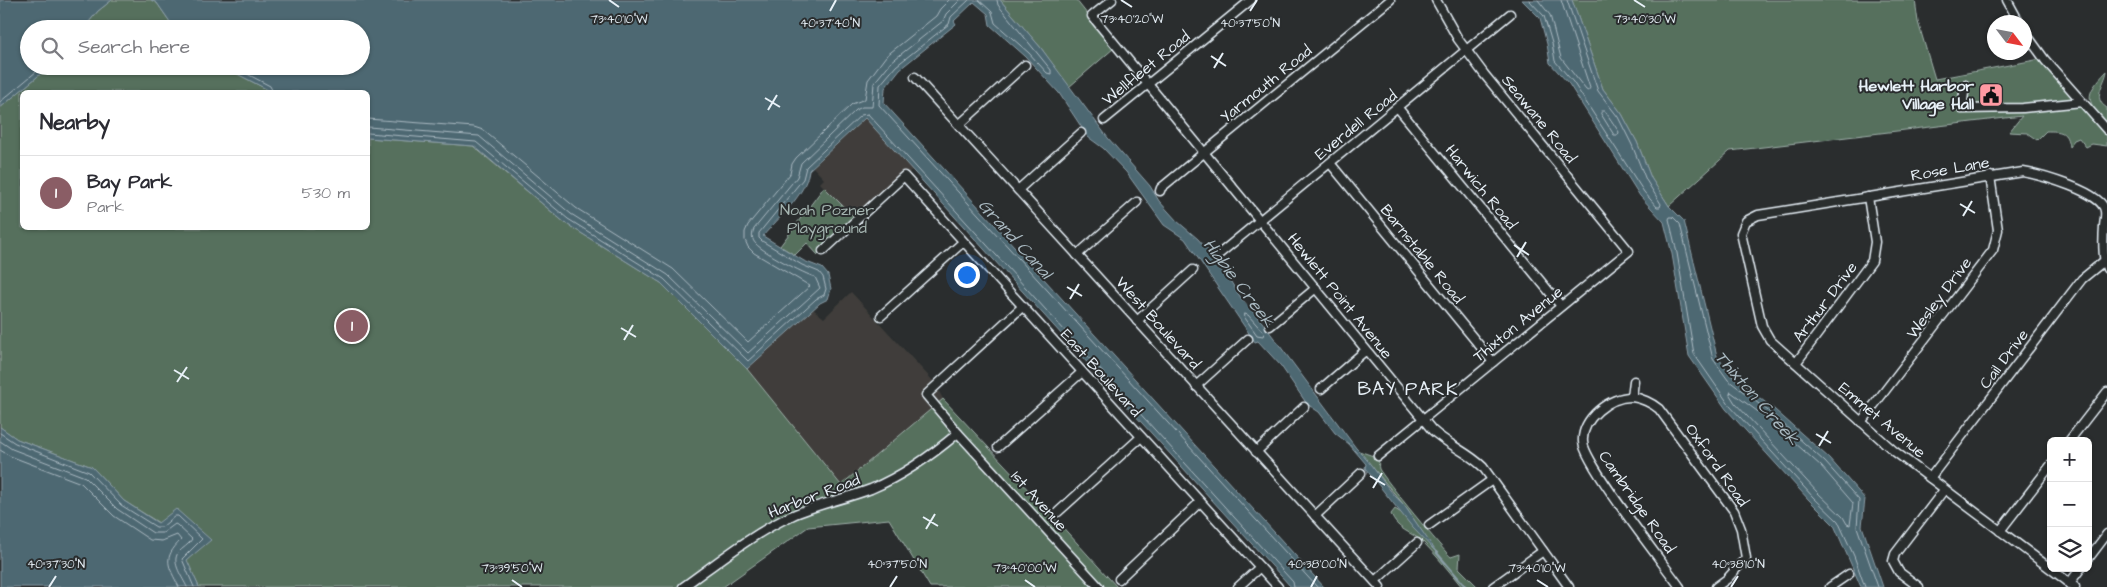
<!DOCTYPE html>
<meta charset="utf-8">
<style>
body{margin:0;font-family:"Architects Daughter",sans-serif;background:#f7f7f7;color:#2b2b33}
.controls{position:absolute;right:15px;bottom:15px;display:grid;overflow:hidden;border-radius:8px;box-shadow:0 1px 4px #0004}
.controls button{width:45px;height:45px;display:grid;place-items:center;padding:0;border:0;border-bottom:1px solid #e1e1e2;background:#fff;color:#2b2b33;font:25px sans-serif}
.compass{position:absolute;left:1987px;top:15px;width:45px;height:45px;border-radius:50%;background:#fff;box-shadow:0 1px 4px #0004;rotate:122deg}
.you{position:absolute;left:966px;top:274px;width:18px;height:18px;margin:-12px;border:4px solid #fff;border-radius:50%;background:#1a73e8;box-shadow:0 0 0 8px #1a73e833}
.badge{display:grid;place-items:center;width:32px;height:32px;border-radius:50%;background:#8a5d65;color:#fff;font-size:16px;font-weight:700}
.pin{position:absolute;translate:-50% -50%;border:2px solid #fff;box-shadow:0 1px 5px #0006}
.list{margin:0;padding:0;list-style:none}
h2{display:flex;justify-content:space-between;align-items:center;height:65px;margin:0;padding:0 20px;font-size:21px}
h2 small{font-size:16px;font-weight:400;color:#7c7c81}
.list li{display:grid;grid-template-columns:32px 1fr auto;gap:15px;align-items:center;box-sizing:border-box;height:75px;padding:0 20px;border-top:1px solid #e1e1e2}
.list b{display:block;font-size:19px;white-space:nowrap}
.list p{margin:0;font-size:16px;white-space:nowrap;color:#7c7c81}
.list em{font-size:16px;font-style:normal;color:#7c7c81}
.icon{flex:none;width:28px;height:28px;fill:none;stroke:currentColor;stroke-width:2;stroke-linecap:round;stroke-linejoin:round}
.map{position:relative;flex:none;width:2107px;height:587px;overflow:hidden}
.search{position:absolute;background:#fff;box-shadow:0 1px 4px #0004;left:20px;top:20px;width:350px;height:55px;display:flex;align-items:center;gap:12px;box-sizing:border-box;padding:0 18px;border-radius:28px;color:#7c7c81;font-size:19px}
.panel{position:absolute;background:#fff;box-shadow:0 1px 4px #0004;left:20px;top:90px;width:350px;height:140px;border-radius:8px}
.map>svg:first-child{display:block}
.built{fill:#3f3e3a}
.green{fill:#566f5d;stroke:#9fb0aa}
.water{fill:#4d6772;stroke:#8b9ea8}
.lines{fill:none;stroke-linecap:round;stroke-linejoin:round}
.shore{stroke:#aabac2;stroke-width:1}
.stream{stroke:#8b9ea8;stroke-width:2.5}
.street-casing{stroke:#e8f1f8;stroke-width:11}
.street{stroke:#2a2d2e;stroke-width:8}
.ticks{fill:none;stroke:#e8f1f8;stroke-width:2}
.labels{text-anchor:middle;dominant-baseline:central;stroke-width:4;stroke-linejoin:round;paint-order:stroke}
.street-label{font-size:16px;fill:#e8f1f8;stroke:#2a2d2e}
.poi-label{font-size:16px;font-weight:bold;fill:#e8f1f8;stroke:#2a2d2e;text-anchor:end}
.park-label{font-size:16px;fill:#a6b6b2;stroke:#2a2d2e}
.water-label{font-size:18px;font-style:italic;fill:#aabac2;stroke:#2a2d2e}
.quarter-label{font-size:19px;letter-spacing:1px;fill:#e8f1f8;stroke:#2a2d2e}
.ticks-label{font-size:12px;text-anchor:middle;fill:#e8f1f8;stroke:#2a2d2e;stroke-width:4;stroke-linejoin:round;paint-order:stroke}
</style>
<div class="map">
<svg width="2107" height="587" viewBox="0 0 2107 587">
<rect width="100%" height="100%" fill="#2a2d2e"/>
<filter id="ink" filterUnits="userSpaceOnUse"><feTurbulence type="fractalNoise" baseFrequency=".02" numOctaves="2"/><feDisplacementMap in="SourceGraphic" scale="10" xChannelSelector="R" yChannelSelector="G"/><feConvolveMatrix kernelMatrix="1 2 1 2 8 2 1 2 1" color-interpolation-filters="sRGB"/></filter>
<g filter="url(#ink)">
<g class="built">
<polygon points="865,118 912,170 857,220 820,183 824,179 813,167"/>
<polygon points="851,292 934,382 943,399 841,485 747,369 813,309 824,318"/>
</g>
<g class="green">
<polygon points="112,0 151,0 157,3 175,29 83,29 98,11"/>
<polygon points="1000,0 1076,0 1114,48 1069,87 1041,48"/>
<path d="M1572 0H1915L1918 22 1935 79 2046 58 2087 108 2082 109 2107 135V146L2092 144 2086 147 2079 138 2074 140 2069 147C2067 131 2061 131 2046 131L2037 140 2027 133 2009 132 2022 116 1730 151 1669 206 1651 178 1637 142 1622 114 1603 89Z"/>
<polygon points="50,66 222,66 272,92 22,92 22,228 368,228 368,138 473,146 565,223 661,283 747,369 841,485 943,399 1048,511 1117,587 930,587 889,519 808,527 723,587 199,587 186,560 177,509 159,523 124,501 92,467 17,439 0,427 0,108"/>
<path d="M2107 71C2105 84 2091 98 2107 108V125C2086 100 2083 96 2107 71Z"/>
<polygon points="824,187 857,220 818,255 807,243 795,255 780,246"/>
<path d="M1359 451 1379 458C1379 462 1378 466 1379 469 1383 477 1446 554 1451 557L1460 554 1459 568 1478 587H1462C1450 572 1437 556 1423 542 1412 532 1396 530 1391 514L1395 509 1403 514 1435 551 1404 505Z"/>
</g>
<g class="water">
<polygon points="0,0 112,0 98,11 83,29 29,29 29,66 50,66 0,108"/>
<path d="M151 0H1000L1041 48 1108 138 1150 186 1159 201 1177 221 1198 239 1219 263 1241 298 1262 322 1356 448C1374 465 1385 488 1404 505L1437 553 1413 528 1365 468 1366 464 1349 444 1335 433 1319 412 1307 404 1281 366 1258 341 1255 342 1185 239 1164 225 1126 172 1103 148 1088 137 1059 93 1025 56 990 25 988 14 974 2 954 21 956 24 900 69 885 88 884 103 1324 587H1291L865 118 809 170C806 195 779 217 763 236L804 261 822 268 828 275 831 289 828 299 820 303 747 369 661 283 565 223 474 146 368 138V92H272L222 66H361V29H175L157 3Z"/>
<polygon points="1522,0 1572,0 1603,89 1622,114 1637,142 1651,178 1669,206 1684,221 1717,356 1732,376 1775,410 1829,458 1865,499 1862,526 1883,587 1861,587 1834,525 1809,500 1726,409 1689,356 1672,254 1664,222 1640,196 1569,84 1550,63 1547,44 1540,18"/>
<polygon points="0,427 17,439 92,467 124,501 158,523 176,509 211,540 187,560 199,587 0,587"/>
</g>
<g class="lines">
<g class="shore">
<polyline points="969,0 951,17 949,24 896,66 880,85 879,105 1317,587"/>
<polyline points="979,0 992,12 995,23 1029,53 1047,73 1051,74 1051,70 998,5 997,0"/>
<polyline points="1529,0 1544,16 1552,43 1555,61 1573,82 1644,192 1657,207 1660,207 1661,204 1646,180 1632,145 1618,117 1598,91 1567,0"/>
<polyline points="1538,0 1550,15 1561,58 1586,90 1588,91 1590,88 1561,0"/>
<polyline points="232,66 270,86 273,92"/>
<polyline points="0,102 43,66"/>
<polygon points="1602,111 1605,111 1619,132 1618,135 1614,135 1601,114"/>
<polyline points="368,119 474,127 483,130 576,208 673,269 748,342 810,286 754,253 748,247 745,240 745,232 748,225 790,174 792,164 796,158 852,104 865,99 868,80 886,56 936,16 940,9 949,0"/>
<path d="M368 127 479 136 571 214 668 275 748 353 820 288 815 277C804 274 763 252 756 244 751 239 752 234 754 229L797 177 801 163 856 110 862 107H872L874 83 891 62 943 21 946 14 960 0"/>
<polyline points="368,133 476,142 568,219 664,279 748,361 816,299 824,295 826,289 823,277 819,272 802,265 762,241 759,238 759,233 803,179 806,167 861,115 868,114 1293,582 1294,587"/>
<polygon points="1245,314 1248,315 1264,333 1263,336 1257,335 1245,318"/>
<polygon points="1731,392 1768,419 1821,466 1853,503 1850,525 1847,524 1843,517 1817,492 1735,403 1730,395"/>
<polyline points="0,433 15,443 89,472 121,505 156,527 162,527 175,516 178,516 202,539 182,559 194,587"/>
<path d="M0 441 12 449 85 477 117 509 153 533H163L175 524 177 525 192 539C189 545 182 548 178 553 171 563 183 578 187 587"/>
<path d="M0 450 10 456 81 483 114 516 150 540 162 541 177 535 181 540C162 559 168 565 179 587"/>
<polyline points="1865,587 1854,556 1838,521 1813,497 1730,406 1694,354 1677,253 1669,219 1670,217 1673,217 1680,224 1713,359 1728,380 1772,414 1825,462 1859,500 1857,527 1878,587"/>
</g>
<polyline class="stream" points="1436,552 1466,587"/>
<defs>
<g id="street">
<path d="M1112 0 1092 16 1432 430C1448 445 1468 452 1483 467L1569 587"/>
<polyline points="2007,0 2019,22"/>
<polyline points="2024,31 2045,60 2107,130"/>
<polyline points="915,77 1380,587"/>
<polyline points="1965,85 1962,109 2023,108 2082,102"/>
<polyline points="1398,108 1561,306"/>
<polyline points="1104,120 1251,0"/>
<polyline points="959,125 1025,65"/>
<polyline points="1330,163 1493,362"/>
<polyline points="1018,190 1081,133"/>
<polyline points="1160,191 1161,188 1390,0"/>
<polyline points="823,251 904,176 1278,587"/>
<polyline points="1077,255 1137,202"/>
<polyline points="1218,255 1510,14"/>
<polyline points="1022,307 926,395 958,433 1099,587"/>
<polyline points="881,316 963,242"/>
<polyline points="1137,321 1193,270"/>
<polyline points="1270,326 1316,288"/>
<polyline points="1796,363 1872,261 1875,242 1868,197"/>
<polyline points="1196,386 1248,339"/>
<polyline points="1321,389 1366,350"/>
<polyline points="1632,397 1634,381"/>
<polyline points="1861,422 1993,250 1998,230 1990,176"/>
<polyline points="2069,441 2107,392"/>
<polyline points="998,447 1082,372"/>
<polyline points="1256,452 1304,407"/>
<polyline points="1378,456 1629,251 1484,74 1458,39 1436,0"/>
<polyline points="1930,478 2082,279 2104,261"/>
<polyline points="1058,512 1141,437"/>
<polyline points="1315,516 1361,473"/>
<polyline points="1429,525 1492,480"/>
<polyline points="2000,531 2051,465"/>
<polyline points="2088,559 2107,534"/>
<polyline points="1119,579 1200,502"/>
<polyline points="1375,581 1417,543"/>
<polyline points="2069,584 2081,568"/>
<path d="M683 587C718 562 752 534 791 516 817 504 845 499 871 489 904 475 931 456 958 433"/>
<polyline points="1238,587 1260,567"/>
<polyline points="1493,587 1543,551"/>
<path d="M1680 587C1663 563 1584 463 1583 442 1581 419 1610 396 1632 397 1641 398 1652 403 1659 409L1734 511 1741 529 1746 558 1727 579 1716 587"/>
<polyline points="1830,587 1849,574"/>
<polyline points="1919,587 1899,572 1893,561 1895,554 1944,490"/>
<path d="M2075 587 1894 451 1770 340 1762 326 1741 233 1746 221 1758 215 2023 172C2040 175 2103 192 2105 211 2106 216 2104 222 2104 227 2103 240 2102 257 2107 269"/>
</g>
</defs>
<use href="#street" class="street-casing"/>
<use href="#street" class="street"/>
</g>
</g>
<path class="ticks" d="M609 0 619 7M1121 0 1132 7M1634 0 1645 7M830 11 836 0M1250 11 1257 0M1211 56 1226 66M1214 68 1223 53M765 98 780 107M768 110 777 95M1960 204 1975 213M1963 216 1972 201M1514 245 1529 255M1517 257 1526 242M1067 287 1082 296M1070 299 1079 284M621 328 636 337M624 340 633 325M174 370 189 379M177 382 187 367M1816 434 1831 443M1819 446 1828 431M1370 476 1385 485M1373 488 1382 473M923 517 938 526M926 529 935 514M512 580 522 587M1025 580 1035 587M1537 580 1548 587M49 587 56 576M890 587 897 576M1311 587 1317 576M1731 587 1738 576"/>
<defs>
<symbol id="civic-square" viewBox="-11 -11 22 22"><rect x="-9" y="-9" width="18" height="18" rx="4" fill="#ff9aa2" stroke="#2a2d2e"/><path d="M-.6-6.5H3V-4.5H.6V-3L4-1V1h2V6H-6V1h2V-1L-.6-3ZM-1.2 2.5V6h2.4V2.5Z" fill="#111"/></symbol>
</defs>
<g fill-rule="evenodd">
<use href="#civic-square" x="1977" y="81" width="28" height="28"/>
</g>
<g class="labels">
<g class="street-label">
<text transform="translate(1146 68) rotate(-39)">Wellfleet Road</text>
<text transform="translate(1266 84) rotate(-39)">Yarmouth Road</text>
<text transform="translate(1539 119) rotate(51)">Seawane Road</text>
<text transform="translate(1356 125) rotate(-39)">Everdell Road</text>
<text transform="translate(1950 169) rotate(-10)">Rose Lane</text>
<text transform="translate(1481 187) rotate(51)">Harwich Road</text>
<text transform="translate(1422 254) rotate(51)">Barnstable Road</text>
<text transform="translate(1340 296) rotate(51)">Hewlett Point Avenue</text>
<text transform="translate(1939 298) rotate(-53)">Wesley Drive</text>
<text transform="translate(1825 302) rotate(-53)">Arthur Drive</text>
<text transform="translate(1158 323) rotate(48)">West Boulevard</text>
<text transform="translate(1518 324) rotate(-39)">Thixton Avenue</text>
<text transform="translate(2004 359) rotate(-53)">Cail Drive</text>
<text transform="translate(1101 373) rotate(48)">East Boulevard</text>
<text transform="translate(1882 420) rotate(40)">Emmet Avenue</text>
<text transform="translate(1717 465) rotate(55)">Oxford Road</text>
<text transform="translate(814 496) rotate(-21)">Harbor Road</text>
<text transform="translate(1039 501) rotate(48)">1st Avenue</text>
<text transform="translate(1637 502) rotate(55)">Cambridge Road</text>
</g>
<g class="poi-label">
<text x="1974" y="86">Hewlett Harbor<tspan x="1974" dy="18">Village Hall</tspan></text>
</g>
<g class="park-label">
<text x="827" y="210">Noah Pozner<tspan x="827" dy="18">Playground</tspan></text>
</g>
<g class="water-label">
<text transform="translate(1015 239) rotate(48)">Grand Canal</text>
<text transform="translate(1239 283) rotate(53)">Higbie Creek</text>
<text transform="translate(1757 398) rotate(49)">Thixton Creek</text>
</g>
<g class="quarter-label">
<text x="1408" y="389">BAY PARK</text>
</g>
</g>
<g class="ticks-label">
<text x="1132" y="23">73°40'20"W</text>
<text x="619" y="23">73°40'10"W</text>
<text x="1645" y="23">73°40'30"W</text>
<text x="830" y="27">40°37'40"N</text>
<text x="1250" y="27">40°37'50"N</text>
<text x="56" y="568">40°37'30"N</text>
<text x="897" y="568">40°37'50"N</text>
<text x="1317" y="568">40°38'00"N</text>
<text x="1738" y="568">40°38'10"N</text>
<text x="512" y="572">73°39'50"W</text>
<text x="1025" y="572">73°40'00"W</text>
<text x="1537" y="572">73°40'10"W</text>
</g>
</svg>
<div class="controls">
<button>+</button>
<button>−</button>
<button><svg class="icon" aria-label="layers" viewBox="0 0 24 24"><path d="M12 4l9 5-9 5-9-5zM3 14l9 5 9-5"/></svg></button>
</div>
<svg class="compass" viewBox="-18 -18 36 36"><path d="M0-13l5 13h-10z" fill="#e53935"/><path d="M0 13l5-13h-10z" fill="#7c7c81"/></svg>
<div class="you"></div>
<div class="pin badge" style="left:352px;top:326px">1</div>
<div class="search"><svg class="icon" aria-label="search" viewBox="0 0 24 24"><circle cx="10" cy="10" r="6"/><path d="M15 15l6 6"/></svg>Search here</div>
<section class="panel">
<h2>Nearby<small></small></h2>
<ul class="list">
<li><span class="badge">1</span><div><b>Bay Park</b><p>Park</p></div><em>530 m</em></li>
</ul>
</section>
</div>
